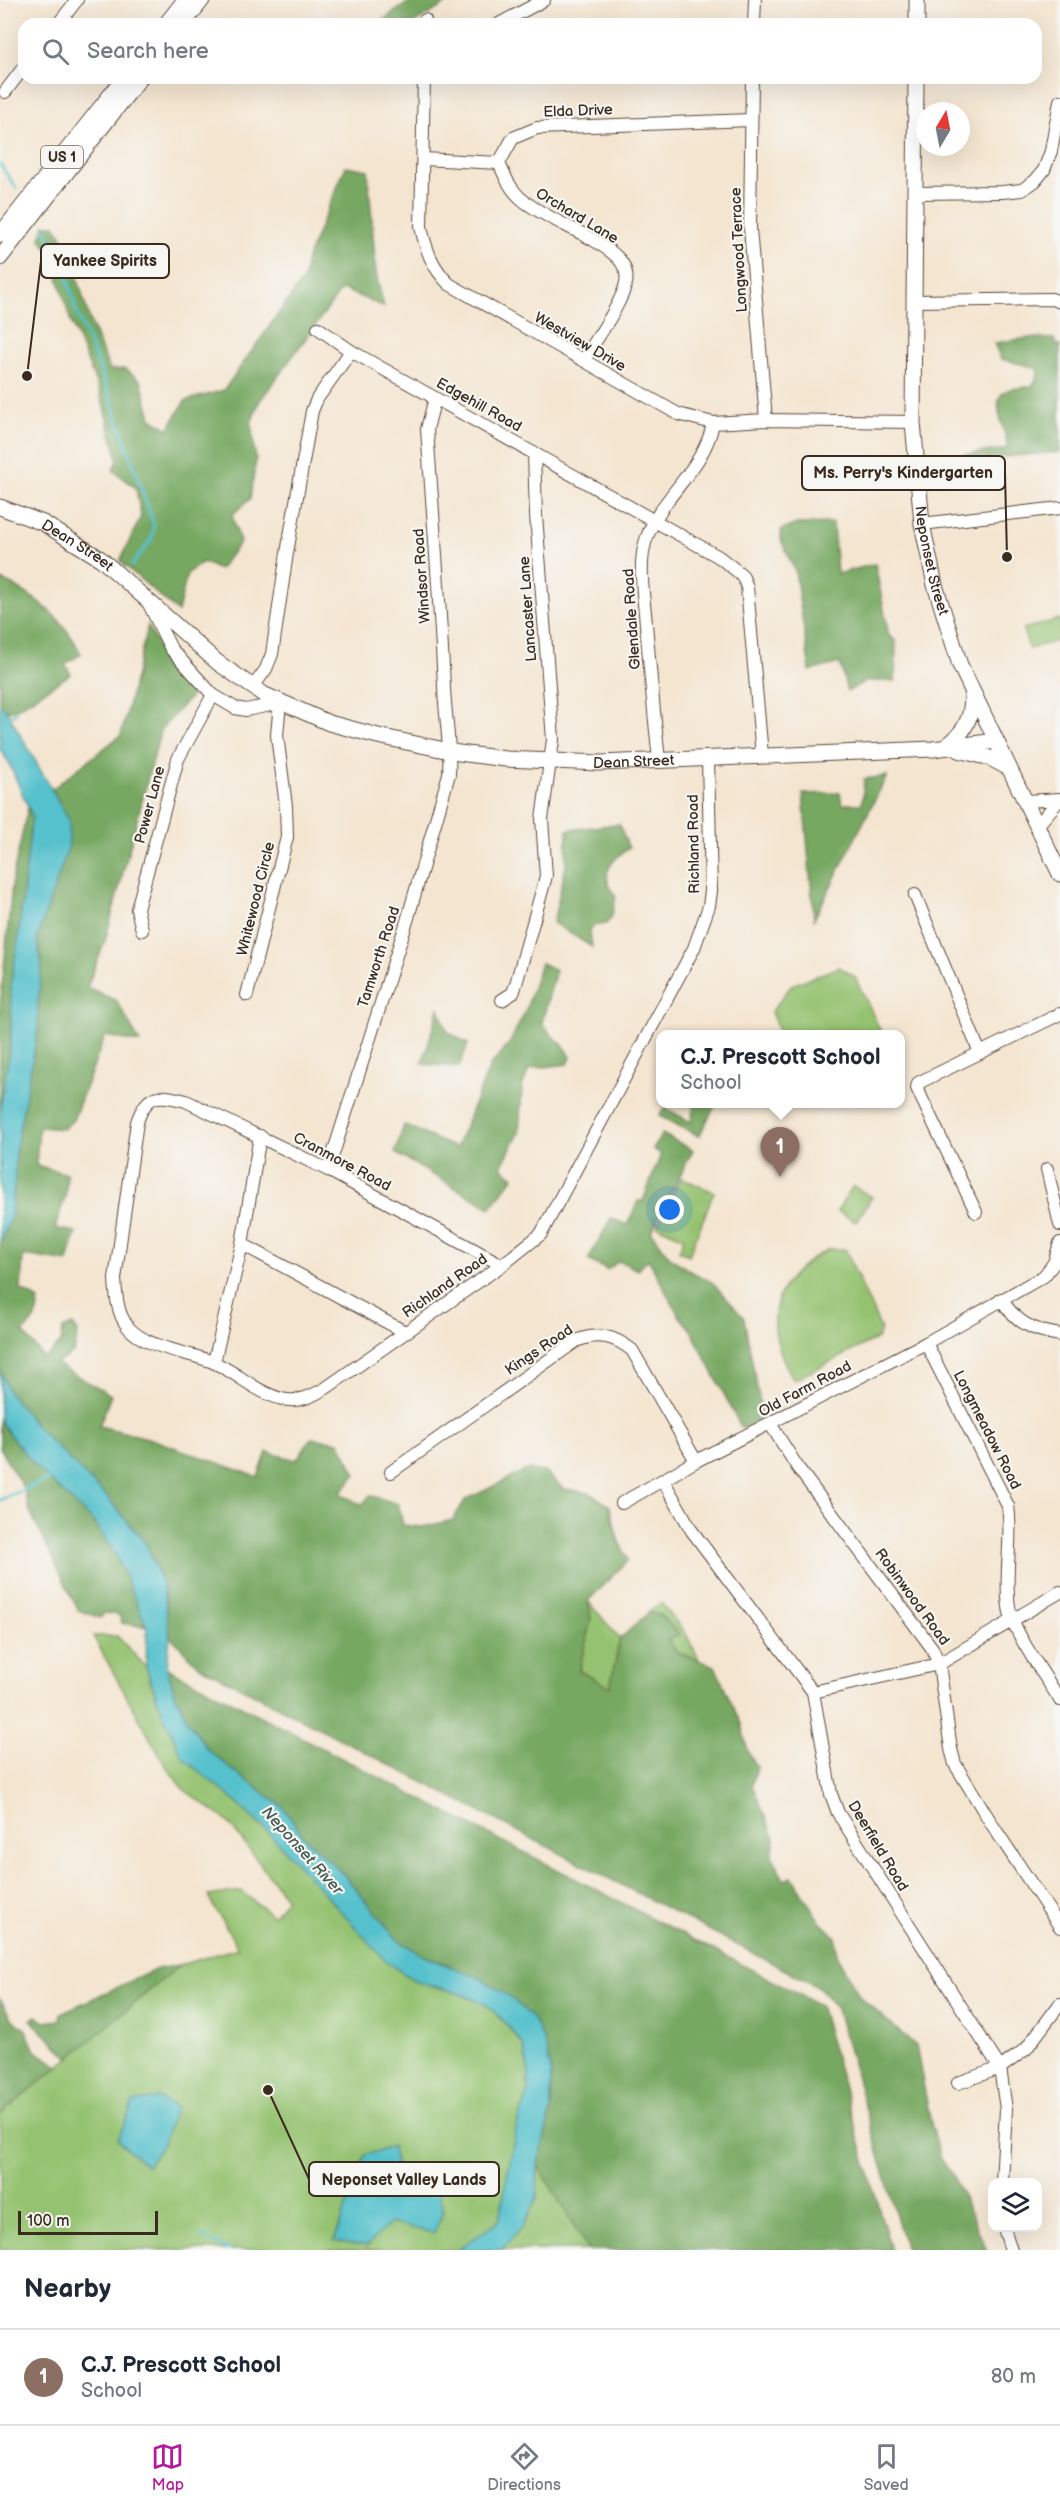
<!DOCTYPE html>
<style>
body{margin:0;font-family:"Balsamiq Sans",sans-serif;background:#f2f2f3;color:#1f2937}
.controls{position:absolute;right:18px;bottom:18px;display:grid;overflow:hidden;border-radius:12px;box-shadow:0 6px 24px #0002}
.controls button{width:54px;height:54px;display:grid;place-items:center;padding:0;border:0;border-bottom:2px solid #e0e1e3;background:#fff;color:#1f2937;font:30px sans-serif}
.compass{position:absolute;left:916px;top:102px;width:54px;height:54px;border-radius:50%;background:#fff;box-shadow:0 6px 24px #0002;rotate:10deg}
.scale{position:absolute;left:18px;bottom:15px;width:140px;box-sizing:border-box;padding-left:6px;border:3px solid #3b2a1e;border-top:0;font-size:16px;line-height:21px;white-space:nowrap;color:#3b2a1e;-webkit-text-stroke:4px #f6f6f2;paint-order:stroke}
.you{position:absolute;left:670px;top:1210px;width:21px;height:21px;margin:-15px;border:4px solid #fff;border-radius:50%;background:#1a73e8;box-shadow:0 0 0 9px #1a73e833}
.badge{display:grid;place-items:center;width:39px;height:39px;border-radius:50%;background:#b5179e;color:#fff;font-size:20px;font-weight:700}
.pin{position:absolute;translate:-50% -50px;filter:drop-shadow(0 2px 3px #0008)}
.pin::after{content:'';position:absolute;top:32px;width:21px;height:18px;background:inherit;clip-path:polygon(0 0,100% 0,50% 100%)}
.popup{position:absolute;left:656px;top:1030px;width:249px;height:78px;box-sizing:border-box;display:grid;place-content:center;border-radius:12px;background:#fff;filter:drop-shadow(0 2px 4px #0005);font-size:20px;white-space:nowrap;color:#747a83}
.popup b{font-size:22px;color:#1f2937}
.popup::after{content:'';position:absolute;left:50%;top:100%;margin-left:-12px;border:12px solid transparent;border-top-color:#fff}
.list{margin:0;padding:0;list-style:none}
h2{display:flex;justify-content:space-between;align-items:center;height:78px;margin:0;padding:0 24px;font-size:26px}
h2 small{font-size:20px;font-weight:400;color:#747a83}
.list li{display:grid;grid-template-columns:39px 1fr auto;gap:18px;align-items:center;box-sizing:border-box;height:96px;padding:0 24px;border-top:2px solid #e0e1e3}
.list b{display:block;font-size:22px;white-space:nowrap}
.list p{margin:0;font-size:20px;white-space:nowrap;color:#747a83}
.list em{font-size:20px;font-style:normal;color:#747a83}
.icon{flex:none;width:33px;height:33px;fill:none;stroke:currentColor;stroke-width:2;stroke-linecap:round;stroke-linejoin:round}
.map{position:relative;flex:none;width:1060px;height:2250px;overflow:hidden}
.search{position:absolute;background:#fff;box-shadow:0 6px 24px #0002;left:18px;right:18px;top:18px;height:66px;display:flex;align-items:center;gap:15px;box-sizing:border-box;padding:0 21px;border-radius:18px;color:#747a83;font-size:22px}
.sheet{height:174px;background:#fff}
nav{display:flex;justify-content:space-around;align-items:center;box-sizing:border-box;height:84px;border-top:2px solid #e0e1e3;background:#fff;font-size:16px;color:#747a83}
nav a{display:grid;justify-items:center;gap:3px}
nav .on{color:#b5179e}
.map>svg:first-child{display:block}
.green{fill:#94c270;stroke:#687647;stroke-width:1.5}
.forest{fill:#77a862;stroke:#596940;stroke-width:1.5}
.water{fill:#54c1cc;stroke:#487675;stroke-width:1.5}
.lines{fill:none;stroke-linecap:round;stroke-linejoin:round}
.stream{stroke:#54c1cc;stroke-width:3}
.minor-casing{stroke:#574639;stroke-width:14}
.major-casing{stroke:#574639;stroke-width:17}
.minor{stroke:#fff;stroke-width:12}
.major{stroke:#fff;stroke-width:15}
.labels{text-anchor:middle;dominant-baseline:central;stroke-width:4.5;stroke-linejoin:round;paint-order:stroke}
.shield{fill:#f6f6f2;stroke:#73675e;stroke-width:1.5}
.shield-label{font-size:14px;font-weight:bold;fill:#3b2a1e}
.street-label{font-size:15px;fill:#3b2a1e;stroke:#f6f6f2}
.water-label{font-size:16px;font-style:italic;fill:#425752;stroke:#f6f6f2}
.leader{fill:none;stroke:#3b2a1e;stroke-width:2}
.callout-dot{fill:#3b2a1e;stroke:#f6f6f2;stroke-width:2}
.callout{fill:#f6f6f2;stroke:#3b2a1e;stroke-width:2}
.callout-label{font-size:16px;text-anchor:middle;font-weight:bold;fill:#3b2a1e}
</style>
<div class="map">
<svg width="1060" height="2250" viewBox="0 0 1060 2250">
<rect width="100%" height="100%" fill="#f6f6f2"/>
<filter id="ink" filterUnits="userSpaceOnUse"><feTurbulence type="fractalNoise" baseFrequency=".0167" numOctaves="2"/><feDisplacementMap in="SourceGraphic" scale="12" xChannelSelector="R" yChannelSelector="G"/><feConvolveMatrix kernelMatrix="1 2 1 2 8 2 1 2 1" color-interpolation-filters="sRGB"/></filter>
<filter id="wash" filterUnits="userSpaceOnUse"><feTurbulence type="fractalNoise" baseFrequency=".008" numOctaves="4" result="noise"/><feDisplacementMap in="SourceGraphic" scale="24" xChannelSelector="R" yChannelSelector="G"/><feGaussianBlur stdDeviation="1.35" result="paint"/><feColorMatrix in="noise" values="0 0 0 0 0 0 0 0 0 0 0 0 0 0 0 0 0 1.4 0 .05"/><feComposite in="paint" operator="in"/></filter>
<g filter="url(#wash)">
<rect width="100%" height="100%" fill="#f4e5d0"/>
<g class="green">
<polygon points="1060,619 1060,640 1029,649 1023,629"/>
<polygon points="839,967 855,977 882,1034 780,1034 771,1012 792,985"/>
<polygon points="681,1178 714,1192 689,1255 679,1251 684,1238 657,1226"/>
<polygon points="853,1186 872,1197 856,1222 837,1211"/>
<path d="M829 1249H845L881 1329 878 1338 794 1380C760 1323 770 1280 829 1249Z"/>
<polygon points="588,1601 620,1639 610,1688 579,1671 591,1618"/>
<polygon points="661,1603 686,1634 700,1661 677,1652 668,1640 679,1634 660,1615 648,1613"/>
<polygon points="93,1636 117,1636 146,1667 161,1710 228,1795 267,1831 329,1897 453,1991 485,2004 505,2022 523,2045 529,2072 527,2098 517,2123 538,2165 588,2250 0,2250 0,2115 180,1965 238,1948 208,1896 241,1891 273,1916 287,1899 228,1822 182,1788 165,1765"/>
</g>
<g class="forest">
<polygon points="412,0 452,0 413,24 377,24"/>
<path d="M346 166 368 170 376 273 384 307 342 289 259 402 251 423 256 461 250 499 232 515 240 542 219 570 203 562 187 574 178 612 120 561 141 516 136 488 113 470 118 460 100 393 70 319 54 264 49 251 40 238 45 225H55C73 254 79 285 89 317 95 335 103 353 110 370L125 369 141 381 151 418 168 429 185 401 224 390 304 278 307 258Z"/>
<path d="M1029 338 1054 339 1057 345H1060V452L945 462 947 457 1007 449C1009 433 986 399 1008 390 1014 387 1025 388 1032 386L1038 376 1037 368 1001 359 994 343Z"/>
<polygon points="833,523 837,574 875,564 889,636 896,641 895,681 866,681 847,692 840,663 810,671 795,571 781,540 781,530 797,524"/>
<path d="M0 579C36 596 64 618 81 654L65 664 71 674 16 709 7 711 0 704Z"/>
<polygon points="148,625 161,651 195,692 161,729 105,941 87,987 117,1001 140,1043 105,1036 73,1120 63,1129 39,1127 36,1165 67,1174 66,1194 55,1228 76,1232 68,1262 23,1255 21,1290 39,1300 36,1318 23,1332 44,1358 61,1343 63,1329 73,1325 78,1332 74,1352 56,1364 111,1395 99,1426 148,1438 258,1477 267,1452 296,1460 312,1438 339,1442 356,1474 340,1494 362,1505 370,1495 398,1504 403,1525 423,1527 453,1520 465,1500 526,1470 545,1472 564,1489 590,1493 610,1506 618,1539 628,1560 588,1601 591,1618 579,1671 610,1687 620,1639 648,1613 660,1615 679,1634 668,1640 677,1652 715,1666 741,1724 748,1752 757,1767 752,1785 775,1839 772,1855 784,1880 792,1877 820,1922 836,1937 837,1956 860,1997 916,2046 930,2119 940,2156 955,2180 987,2250 906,2250 837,2009 820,1988 197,1665 170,1636 163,1586 147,1545 109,1499 36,1426 9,1392 0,1370 0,1244 10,1220 15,1180 16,1147 38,1030 38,1002 42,967 37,938 51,893 69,820 52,789 121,735"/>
<polygon points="887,776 814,919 803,794 840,793 842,804 862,804 864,779"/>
<polygon points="28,808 32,816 18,941 11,984 11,1042 0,1110 0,1007 13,875"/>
<path d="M619 824 629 848C609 861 599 875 616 896L612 916 606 924 593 926 590 931 592 947 553 923 566 865 567 830Z"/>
<path d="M541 963 556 970 542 1022C548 1037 566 1042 571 1058L568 1064 529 1069 522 1087 519 1133 501 1167 514 1177 490 1208 395 1153 404 1125 456 1148 490 1066 508 1046 525 1012Z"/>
<polygon points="439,1008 447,1031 468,1044 459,1067 422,1064"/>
<polygon points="694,1104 716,1104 699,1136 659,1116 665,1108 691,1122"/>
<polygon points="662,1134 693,1150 651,1232 670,1257 690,1271 712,1282 744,1318 763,1419 742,1429 691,1330 678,1314 648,1259 638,1270 619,1261 607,1270 588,1260 611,1218 627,1225 638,1201 643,1201 661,1154 653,1149"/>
<path d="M0 1420C26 1462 60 1486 93 1521 120 1550 131 1592 147 1627L122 1623 119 1615 105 1613 100 1618 78 1610 29 1509 24 1489 0 1449Z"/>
<polygon points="167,1668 820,2005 891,2250 588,2250 538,2165 551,2110 551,2069 544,2040 449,1965 422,1955 398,1940 345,1876 304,1837 282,1806 239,1775 207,1749 186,1718 174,1691"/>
<polygon points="180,1965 69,2058 31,2020 36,2016 45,2022 60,2020 61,2013 157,1969"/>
<polygon points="0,1999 11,2018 26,2030 35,2051 59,2066 0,2115"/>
</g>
<g class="water">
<polygon points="0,704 5,708 69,820 69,845 37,938 42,967 38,1002 38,1030 16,1147 15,1180 10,1220 0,1244 0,1110 11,1042 11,984 18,940 32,816 9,763 0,749"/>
<polygon points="0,1370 9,1392 36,1426 109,1499 147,1545 163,1586 170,1636 167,1668 174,1691 186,1718 207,1749 239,1775 282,1806 304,1837 345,1876 398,1940 422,1955 482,1979 510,1997 531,2016 544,2040 551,2069 551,2110 538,2165 537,2198 523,2226 501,2250 457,2250 499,2221 517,2123 527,2098 529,2072 523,2045 505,2022 485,2004 453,1991 417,1982 389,1964 267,1831 228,1795 183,1758 161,1710 146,1667 147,1627 116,1555 94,1522 36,1467 10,1435 0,1420"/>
<polygon points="158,2098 176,2107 162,2146 147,2166 118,2140 133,2102"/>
<polygon points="393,2146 396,2173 436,2187 444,2210 434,2233 390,2223 367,2246 334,2241 365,2155"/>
</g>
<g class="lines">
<g class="stream">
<polyline points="0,164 16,188"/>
<polyline points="44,229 64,265 77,313 102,374 154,525 151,540 132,565"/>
<polyline points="8,718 16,712"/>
<polyline points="0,1500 51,1478"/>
<polyline points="201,2236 229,2250"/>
</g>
</g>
</g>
<g filter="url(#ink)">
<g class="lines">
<defs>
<g id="minor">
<polyline points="58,24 77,0"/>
<polyline points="425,24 425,20"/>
<polyline points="499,24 544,0"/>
<polyline points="754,24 755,0"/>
<path d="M424 78 421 227C426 250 432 267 449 284L678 414 713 423 766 420 913 422"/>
<polyline points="752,78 750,228 766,420"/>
<polyline points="5,92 24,67"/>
<polyline points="423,159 499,163 513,138 537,128 751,120"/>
<path d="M499 163C505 177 511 191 524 201 552 223 592 233 618 258 624 264 628 274 626 283 621 305 596 339 584 360"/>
<polyline points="915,193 1002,192 1022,190 1035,181 1044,170 1051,151 1060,101"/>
<polyline points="913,301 1052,299 1060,302"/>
<polyline points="318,328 351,351"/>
<polyline points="922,524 1060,508"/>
<polyline points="149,604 171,649 213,695 235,708 246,710 280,703 277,735 286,806 287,837 247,995"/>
<polyline points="253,687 266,669 272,654 287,553 312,411 317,399 351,351 719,557 742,575 747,587 762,755"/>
<path d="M659 760C654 715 650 669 646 624 644 597 637 563 647 537 662 495 705 468 713 423"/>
<polyline points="1026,801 1060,799 1037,826"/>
<polyline points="915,895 980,1053"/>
<polyline points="142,930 137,909 178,759 213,695"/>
<polyline points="502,1000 513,993 516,984 546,876 542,819 553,740 536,515 534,453"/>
<polyline points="1047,1169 1060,1225"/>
<path d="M328 1170 407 921 449 774C451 745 445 716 444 687 440 601 433 515 427 429L435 398"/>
<polyline points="976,1212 922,1099 917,1088 918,1083 1060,1014"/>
<polyline points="242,1244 405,1332"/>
<path d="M502 1265 328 1170 186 1101C159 1094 147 1092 137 1122L115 1279C116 1295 117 1314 128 1327 145 1348 188 1352 213 1362 236 1372 257 1393 282 1399 299 1403 312 1396 326 1388L502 1265 541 1234 694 948 709 906 711 891 708 759"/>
<path d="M1001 1299C1017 1323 1031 1330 1060 1335"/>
<path d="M926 1343 1008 1506C1013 1539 1004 1573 1009 1607 1012 1631 1046 1677 1060 1700"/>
<polyline points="214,1362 242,1244 260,1136"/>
<polyline points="771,1425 798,1468 932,1648 939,1664 951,1749 955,1764 993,1826 1060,1927"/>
<path d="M391 1472 576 1341C598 1332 614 1336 632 1350L696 1461"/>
<polyline points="663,1480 692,1531 813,1692 831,1794 838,1813 1000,2068 1006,2109 1002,2182"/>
<polyline points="622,1503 696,1461 926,1343 1044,1276 1054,1263 1060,1243"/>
<polyline points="813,1692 939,1664 1060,1592"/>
<polyline points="958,2083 1000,2068 1026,2049 1060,2004"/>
<polyline points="1004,2228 1011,2250"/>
</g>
<g id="major">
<polyline points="166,24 185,0"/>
<polyline points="183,24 202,0"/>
<polyline points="917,24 917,0"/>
<path id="s1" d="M916 78 913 422 922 524 935 585 960 665 1060 874"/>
<polyline points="0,235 124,78"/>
<polyline points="0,258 140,78"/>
<path id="s2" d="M0 507 43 523 101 559 217 662 263 694 329 723 378 736 459 753 506 759 600 763 933 749 996 741"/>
<path d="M947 746C965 732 972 718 972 695"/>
<polyline points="959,750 990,758 1009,768"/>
</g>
</defs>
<use href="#minor" class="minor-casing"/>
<use href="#major" class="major-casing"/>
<use href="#minor" class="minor"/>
<use href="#major" class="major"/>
</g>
</g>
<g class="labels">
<rect class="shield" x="41" y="146" width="42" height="22" rx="4.5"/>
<g class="shield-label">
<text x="62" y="157">US 1</text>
</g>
<g class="street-label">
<text transform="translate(578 111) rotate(-2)">Elda Drive</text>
<text transform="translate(577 216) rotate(31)">Orchard Lane</text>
<text transform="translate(739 250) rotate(-93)">Longwood Terrace</text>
<text transform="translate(580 342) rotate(30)">Westview Drive</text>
<text transform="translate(479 405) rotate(29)">Edgehill Road</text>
<text stroke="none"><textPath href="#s2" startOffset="87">Dean Street</textPath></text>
<text stroke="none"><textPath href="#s1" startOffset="484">Neponset Street</textPath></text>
<text transform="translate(422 576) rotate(-94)">Windsor Road</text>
<text transform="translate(528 609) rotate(-94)">Lancaster Lane</text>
<text transform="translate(632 619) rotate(-94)">Glendale Road</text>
<text stroke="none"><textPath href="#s2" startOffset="706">Dean Street</textPath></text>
<text transform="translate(150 805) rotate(-75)">Power Lane</text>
<text transform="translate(694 844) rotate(-91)">Richland Road</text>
<text transform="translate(256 899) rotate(-76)">Whitewood Circle</text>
<text transform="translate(379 957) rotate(-72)">Tamworth Road</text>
<text transform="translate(342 1162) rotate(28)">Cranmore Road</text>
<text transform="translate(445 1286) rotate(-35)">Richland Road</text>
<text transform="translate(539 1350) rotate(-34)">Kings Road</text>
<text transform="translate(805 1389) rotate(-28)">Old Farm Road</text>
<text transform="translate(987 1430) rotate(63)">Longmeadow Road</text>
<text transform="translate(912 1597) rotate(54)">Robinwood Road</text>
<text transform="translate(878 1846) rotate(59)">Deerfield Road</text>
</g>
<g class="water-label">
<text transform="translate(302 1851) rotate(48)">Neponset River</text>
</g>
</g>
<path class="leader" d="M27 376L41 261M1007 557L1005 473M268 2090L309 2179"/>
<g class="callout-dot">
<circle cx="27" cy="376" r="6"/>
<circle cx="1007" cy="557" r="6"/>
<circle cx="268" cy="2090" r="6"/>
</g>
<g class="callout">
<rect x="41" y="244" width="128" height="34" rx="6"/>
<rect x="802" y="456" width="203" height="34" rx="6"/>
<rect x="309" y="2162" width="190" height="34" rx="6"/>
</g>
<g class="callout-label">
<text x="105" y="266">Yankee Spirits</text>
<text x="903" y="478">Ms. Perry's Kindergarten</text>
<text x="404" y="2185">Neponset Valley Lands</text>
</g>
</svg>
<div class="controls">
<button><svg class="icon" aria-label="layers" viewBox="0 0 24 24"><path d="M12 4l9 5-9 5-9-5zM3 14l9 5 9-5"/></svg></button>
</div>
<svg class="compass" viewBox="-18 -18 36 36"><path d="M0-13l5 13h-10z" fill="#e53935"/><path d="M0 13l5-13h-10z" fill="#747a83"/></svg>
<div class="scale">100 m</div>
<div class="you"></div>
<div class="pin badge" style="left:780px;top:1177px;background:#8d6e63">1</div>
<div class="popup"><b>C.J. Prescott School</b>School</div>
<div class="search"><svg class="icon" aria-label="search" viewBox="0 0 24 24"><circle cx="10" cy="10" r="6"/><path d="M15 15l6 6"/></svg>Search here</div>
</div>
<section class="sheet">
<h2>Nearby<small></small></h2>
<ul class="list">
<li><span class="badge" style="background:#8d6e63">1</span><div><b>C.J. Prescott School</b><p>School</p></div><em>80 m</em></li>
</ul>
</section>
<nav>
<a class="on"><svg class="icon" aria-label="map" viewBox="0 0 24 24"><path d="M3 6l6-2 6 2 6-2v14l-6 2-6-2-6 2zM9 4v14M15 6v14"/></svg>Map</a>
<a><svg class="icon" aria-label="directions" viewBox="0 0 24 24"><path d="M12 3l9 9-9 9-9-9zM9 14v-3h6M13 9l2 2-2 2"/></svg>Directions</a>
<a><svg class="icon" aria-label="saved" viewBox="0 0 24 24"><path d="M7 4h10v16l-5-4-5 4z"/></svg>Saved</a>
</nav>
